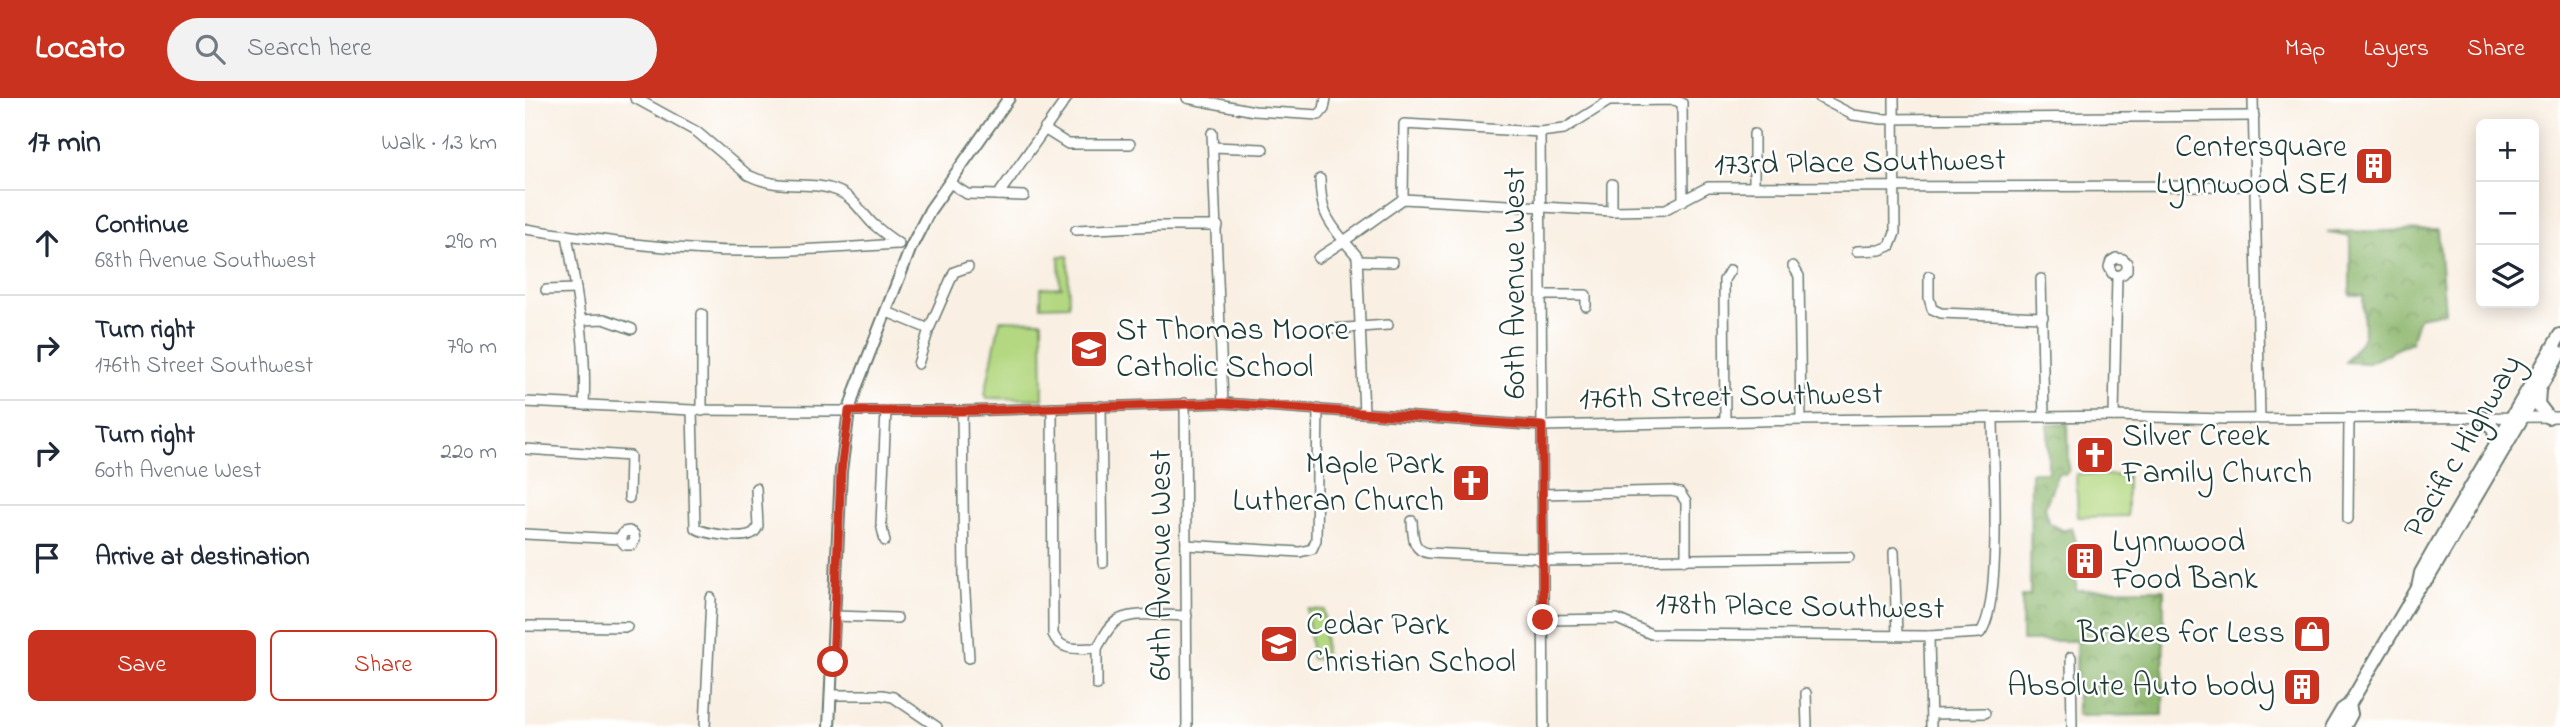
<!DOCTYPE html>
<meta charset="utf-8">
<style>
body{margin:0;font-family:"Indie Flower",sans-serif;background:#f2f2f3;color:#1f2937}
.controls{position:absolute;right:21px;top:21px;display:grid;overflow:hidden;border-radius:10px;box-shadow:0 4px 18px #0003}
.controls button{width:63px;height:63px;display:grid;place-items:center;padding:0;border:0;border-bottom:2px solid #e0e1e3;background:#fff;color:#1f2937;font:35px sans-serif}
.stop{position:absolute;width:21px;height:21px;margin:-16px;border:5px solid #c8321e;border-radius:50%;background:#fff}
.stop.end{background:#c8321e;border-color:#fff;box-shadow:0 2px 7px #0008}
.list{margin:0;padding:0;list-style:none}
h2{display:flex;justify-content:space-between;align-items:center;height:91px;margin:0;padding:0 28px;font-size:30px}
h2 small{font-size:23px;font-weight:400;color:#747a83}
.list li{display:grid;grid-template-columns:46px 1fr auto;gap:21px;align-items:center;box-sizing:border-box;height:105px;padding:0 28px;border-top:2px solid #e0e1e3}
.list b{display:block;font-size:26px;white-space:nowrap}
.list p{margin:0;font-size:23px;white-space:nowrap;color:#747a83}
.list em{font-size:23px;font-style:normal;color:#747a83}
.actions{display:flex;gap:14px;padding:21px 28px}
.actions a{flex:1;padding:16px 0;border:2px solid #c8321e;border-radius:10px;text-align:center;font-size:24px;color:#c8321e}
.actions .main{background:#c8321e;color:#fff}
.icon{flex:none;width:38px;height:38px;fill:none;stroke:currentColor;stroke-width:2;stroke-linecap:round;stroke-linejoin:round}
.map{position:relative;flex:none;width:2035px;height:629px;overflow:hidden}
header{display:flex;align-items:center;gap:42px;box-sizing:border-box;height:98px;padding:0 35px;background:#c8321e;color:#fff}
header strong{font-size:33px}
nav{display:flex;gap:38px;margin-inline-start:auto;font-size:24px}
.search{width:490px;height:63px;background:#f2f2f3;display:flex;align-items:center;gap:18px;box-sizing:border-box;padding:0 24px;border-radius:38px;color:#747a83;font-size:26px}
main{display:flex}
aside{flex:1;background:#fff}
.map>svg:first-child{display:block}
.forest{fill:url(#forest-crowns);stroke:#577a52;stroke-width:2}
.park{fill:#b4d881;stroke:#6a8a5a;stroke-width:2}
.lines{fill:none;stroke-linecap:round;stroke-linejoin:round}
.minor-casing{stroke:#6b7b71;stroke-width:12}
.major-casing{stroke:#6b7b71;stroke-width:14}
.highway-casing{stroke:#6b7b71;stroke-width:16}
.minor{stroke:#fff;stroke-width:9}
.major{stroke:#fff;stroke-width:10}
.highway{stroke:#fff;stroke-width:12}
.route{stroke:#c8321e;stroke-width:9}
.labels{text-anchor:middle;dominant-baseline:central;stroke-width:5;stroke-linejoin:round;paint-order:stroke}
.poi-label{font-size:32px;fill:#1f3d34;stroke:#fff;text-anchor:end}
.street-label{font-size:32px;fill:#1f3d34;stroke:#fff}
</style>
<header>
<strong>Locato</strong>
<div class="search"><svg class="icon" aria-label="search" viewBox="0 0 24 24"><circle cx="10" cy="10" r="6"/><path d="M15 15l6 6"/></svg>Search here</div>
<nav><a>Map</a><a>Layers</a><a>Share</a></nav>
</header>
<main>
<aside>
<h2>17 min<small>Walk · 1.3 km</small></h2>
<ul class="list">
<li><svg class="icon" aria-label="ahead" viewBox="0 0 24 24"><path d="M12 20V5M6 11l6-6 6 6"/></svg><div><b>Continue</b><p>68th Avenue Southwest</p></div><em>290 m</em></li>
<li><svg class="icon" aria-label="right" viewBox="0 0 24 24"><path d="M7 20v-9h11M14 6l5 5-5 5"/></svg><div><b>Turn right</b><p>176th Street Southwest</p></div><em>790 m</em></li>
<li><svg class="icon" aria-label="right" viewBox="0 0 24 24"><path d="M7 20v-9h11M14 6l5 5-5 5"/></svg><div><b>Turn right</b><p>60th Avenue West</p></div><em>220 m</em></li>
<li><svg class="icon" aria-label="arrive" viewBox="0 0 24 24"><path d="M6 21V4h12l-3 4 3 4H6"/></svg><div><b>Arrive at destination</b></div></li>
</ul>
<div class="actions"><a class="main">Save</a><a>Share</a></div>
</aside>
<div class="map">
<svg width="2035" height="629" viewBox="0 0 2035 629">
<defs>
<pattern id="forest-crowns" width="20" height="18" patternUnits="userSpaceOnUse" patternTransform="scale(1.75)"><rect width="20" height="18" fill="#8fb86f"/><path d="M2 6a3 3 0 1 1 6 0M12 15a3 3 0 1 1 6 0" fill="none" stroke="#74975c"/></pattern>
</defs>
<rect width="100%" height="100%" fill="#fff"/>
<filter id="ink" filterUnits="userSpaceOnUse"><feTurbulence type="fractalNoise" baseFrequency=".0143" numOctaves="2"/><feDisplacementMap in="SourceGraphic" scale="14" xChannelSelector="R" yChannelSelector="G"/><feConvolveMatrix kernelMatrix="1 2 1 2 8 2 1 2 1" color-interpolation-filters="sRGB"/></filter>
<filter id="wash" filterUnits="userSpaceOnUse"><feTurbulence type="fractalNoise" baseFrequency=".00686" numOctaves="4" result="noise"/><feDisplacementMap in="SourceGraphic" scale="28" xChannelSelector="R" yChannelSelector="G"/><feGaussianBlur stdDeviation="1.57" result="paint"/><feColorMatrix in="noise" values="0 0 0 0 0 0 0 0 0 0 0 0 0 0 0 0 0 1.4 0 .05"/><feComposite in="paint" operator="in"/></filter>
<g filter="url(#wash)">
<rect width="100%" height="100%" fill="#f9efe2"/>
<g class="forest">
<polygon points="1913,132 1920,214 1894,219 1886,244 1844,265 1820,264 1839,239 1838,197 1825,197 1825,139 1802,134"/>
<polygon points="1543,326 1544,371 1541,376 1533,375 1520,409 1524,425 1539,433 1547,429 1552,448 1551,492 1639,491 1638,617 1552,618 1551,543 1497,543 1497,498 1505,498 1506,374 1523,374 1523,327"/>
</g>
<g class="park">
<polygon points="534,158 543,158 544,207 516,208 516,190 538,189 535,188"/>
<polygon points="475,222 517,223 518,301 462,300 460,296"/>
<polygon points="1551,376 1602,378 1602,418 1553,419"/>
<polygon points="782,511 799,512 800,561 787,561"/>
</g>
</g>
<g filter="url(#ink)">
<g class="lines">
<defs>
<g id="minor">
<path d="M110 0 172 34 223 77C257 94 283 81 313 93 328 99 337 115 348 126 356 133 365 140 374 146"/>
<polyline points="662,0 729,13 794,17 799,11 801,0"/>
<polyline points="1295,0 1328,17 1357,21 1729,18"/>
<polyline points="1728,0 1735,320"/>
<polyline points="519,31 543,46 605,46"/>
<polyline points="1015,34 1019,629"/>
<polyline points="687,35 698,305"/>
<polyline points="688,49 738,51"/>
<path d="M795 81C796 111 800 120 819 143L878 101 1087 113 1139 112 1183 89 1731 88"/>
<polyline points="425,85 442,96 499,98"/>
<polyline points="1229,89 1229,36"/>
<polyline points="473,97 542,0"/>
<polyline points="878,101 879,26 1015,34 1039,31 1084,3 1149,2 1157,5 1158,103"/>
<polyline points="1087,113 1087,86"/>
<path d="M0 131C75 142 153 154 229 153 277 153 325 149 373 146"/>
<polyline points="551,132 632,128 693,128"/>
<path d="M42 137C52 197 62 246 59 307"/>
<polyline points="1332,153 1355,152 1365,148 1370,135 1369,0"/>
<polyline points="793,160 819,143 832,158 839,315"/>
<polyline points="833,163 868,164"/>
<polyline points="1268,168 1274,178 1276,322"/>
<polyline points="1404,178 1404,200 1407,211 1416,215 1518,219"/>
<polyline points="1516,181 1519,319"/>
<polyline points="21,192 51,191"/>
<polyline points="1016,197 1061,197 1061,208"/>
<polyline points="362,214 404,231"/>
<polyline points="57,222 79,221 107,231"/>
<polyline points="793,232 863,227"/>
<polyline points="393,266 404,231 429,174 443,169"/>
<polyline points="0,304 167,312 307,313 437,313 698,305 1017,328 1276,322 1589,318 1700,321 2035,319"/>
<polyline points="660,305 662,629"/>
<polyline points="576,308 578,465"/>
<path d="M527 310 528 536C536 555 555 550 572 550 578 541 583 528 593 522 611 513 641 518 662 518"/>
<path d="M167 312 170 430C180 436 215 441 226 436 231 434 231 432 233 428L231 390"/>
<polyline points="177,313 177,216"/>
<polyline points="437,313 439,480 444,560"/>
<polyline points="1589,318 1592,178 1587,175 1584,169 1586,163 1591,160 1598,161 1602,165 1602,172 1598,176 1592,178"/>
<polyline points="1200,323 1199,182 1205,172"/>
<polyline points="0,351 105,358 104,400"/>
<polyline points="1016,396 1146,393 1155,395 1161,404 1161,462"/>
<polyline points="1823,421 1824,320"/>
<path d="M887 423C888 437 887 453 904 455L1011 460 1017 463 1324 459"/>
<polyline points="0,436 95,441 100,447 107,447 110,442 109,436 104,433 99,434 95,441"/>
<polyline points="360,443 356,426 361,313"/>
<polyline points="661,447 775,454 787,451 791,442 793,311"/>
<polyline points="1369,454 1372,537"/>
<polyline points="310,518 372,520"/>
<path d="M1018 522 1092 521 1126 536 1404 538 1455 535C1478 508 1468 360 1468 320"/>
<polyline points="0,528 102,529"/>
<polyline points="1404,538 1406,629"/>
<polyline points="1546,559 1547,629"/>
<polyline points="572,587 572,550"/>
<polyline points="1281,595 1282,629"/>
<polyline points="307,597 357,597 368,599 412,629"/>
<polyline points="1407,616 1460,615"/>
<polyline points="180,629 186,500"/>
</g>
<polyline id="major" points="304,629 316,373 324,313 331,290 386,149 405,112 484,0"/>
<g id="highway">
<polyline points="2014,292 2013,306 2023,319"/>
<polyline points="1956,319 1968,329 1972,344"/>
<polyline points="1893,490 1896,475 1909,452 2035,237"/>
<polyline points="1807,629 1817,612 1824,607 1893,490 1903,480 2035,255"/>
<polyline points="1819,629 1826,616 1824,607"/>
</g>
</defs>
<use href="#minor" class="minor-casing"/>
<use href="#major" class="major-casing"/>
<use href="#highway" class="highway-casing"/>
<use href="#minor" class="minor"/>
<use href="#major" class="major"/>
<use href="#highway" class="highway"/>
</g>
</g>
<g class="lines" filter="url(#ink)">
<polyline class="route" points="308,564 316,373 324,313 437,313 698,305 1017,328 1018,522"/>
</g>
<defs>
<symbol id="building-square" viewBox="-11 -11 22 22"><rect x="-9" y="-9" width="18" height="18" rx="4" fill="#c8321e" stroke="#fff"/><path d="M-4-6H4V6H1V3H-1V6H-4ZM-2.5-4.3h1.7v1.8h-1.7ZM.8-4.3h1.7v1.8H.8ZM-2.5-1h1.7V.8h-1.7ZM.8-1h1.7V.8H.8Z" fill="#fff"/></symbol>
<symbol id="school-square" viewBox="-11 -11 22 22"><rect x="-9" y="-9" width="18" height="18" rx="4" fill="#c8321e" stroke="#fff"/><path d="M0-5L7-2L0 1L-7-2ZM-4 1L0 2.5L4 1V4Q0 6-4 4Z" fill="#fff"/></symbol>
<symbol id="church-square" viewBox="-11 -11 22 22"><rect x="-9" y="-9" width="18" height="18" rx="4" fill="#c8321e" stroke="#fff"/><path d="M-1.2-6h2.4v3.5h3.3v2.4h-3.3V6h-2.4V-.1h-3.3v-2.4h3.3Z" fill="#fff"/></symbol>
<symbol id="shop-square" viewBox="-11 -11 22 22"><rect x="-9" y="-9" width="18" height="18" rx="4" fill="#c8321e" stroke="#fff"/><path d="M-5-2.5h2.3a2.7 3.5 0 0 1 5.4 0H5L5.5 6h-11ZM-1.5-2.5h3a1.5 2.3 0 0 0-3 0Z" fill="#fff"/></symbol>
</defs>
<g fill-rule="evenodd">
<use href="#building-square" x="1827" y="46" width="44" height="44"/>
<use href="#school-square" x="542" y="229" width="44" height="44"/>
<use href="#church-square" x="1548" y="335" width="44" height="44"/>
<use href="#church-square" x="924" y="363" width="44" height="44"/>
<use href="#building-square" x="1538" y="441" width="44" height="44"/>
<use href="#shop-square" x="1765" y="514" width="44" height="44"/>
<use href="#school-square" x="732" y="524" width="44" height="44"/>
<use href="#building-square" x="1755" y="567" width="44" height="44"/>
</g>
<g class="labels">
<g class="poi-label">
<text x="1822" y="50">Centersquare<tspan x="1822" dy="37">Lynnwood SE1</tspan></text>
<text x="591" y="233" text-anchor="start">St Thomas Moore<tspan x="591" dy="37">Catholic School</tspan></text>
<text x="1597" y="339" text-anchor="start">Silver Creek<tspan x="1597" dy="37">Family Church</tspan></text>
<text x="919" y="367">Maple Park<tspan x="919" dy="37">Lutheran Church</tspan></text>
<text x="1587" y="445" text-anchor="start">Lynnwood<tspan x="1587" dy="37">Food Bank</tspan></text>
<text x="781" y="528" text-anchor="start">Cedar Park<tspan x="781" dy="37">Christian School</tspan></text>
<text x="1760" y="536">Brakes for Less</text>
<text x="1750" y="589">Absolute Auto body</text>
</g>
<g class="street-label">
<text transform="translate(1335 66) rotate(-1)">173rd Place Southwest</text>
<text transform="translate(991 185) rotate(-90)">60th Avenue West</text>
<text transform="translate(1206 300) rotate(-1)">176th Street Southwest</text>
<text transform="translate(1939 349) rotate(-60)">Pacific Highway</text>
<text transform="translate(637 467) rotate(-90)">64th Avenue West</text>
<text transform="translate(1275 510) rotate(1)">178th Place Southwest</text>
</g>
</g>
</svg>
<div class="controls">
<button>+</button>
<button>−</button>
<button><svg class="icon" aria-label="layers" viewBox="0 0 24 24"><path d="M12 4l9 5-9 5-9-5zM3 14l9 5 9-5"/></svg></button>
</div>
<div class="stop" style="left:308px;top:564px"></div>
<div class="stop end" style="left:1018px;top:522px"></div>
</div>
</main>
